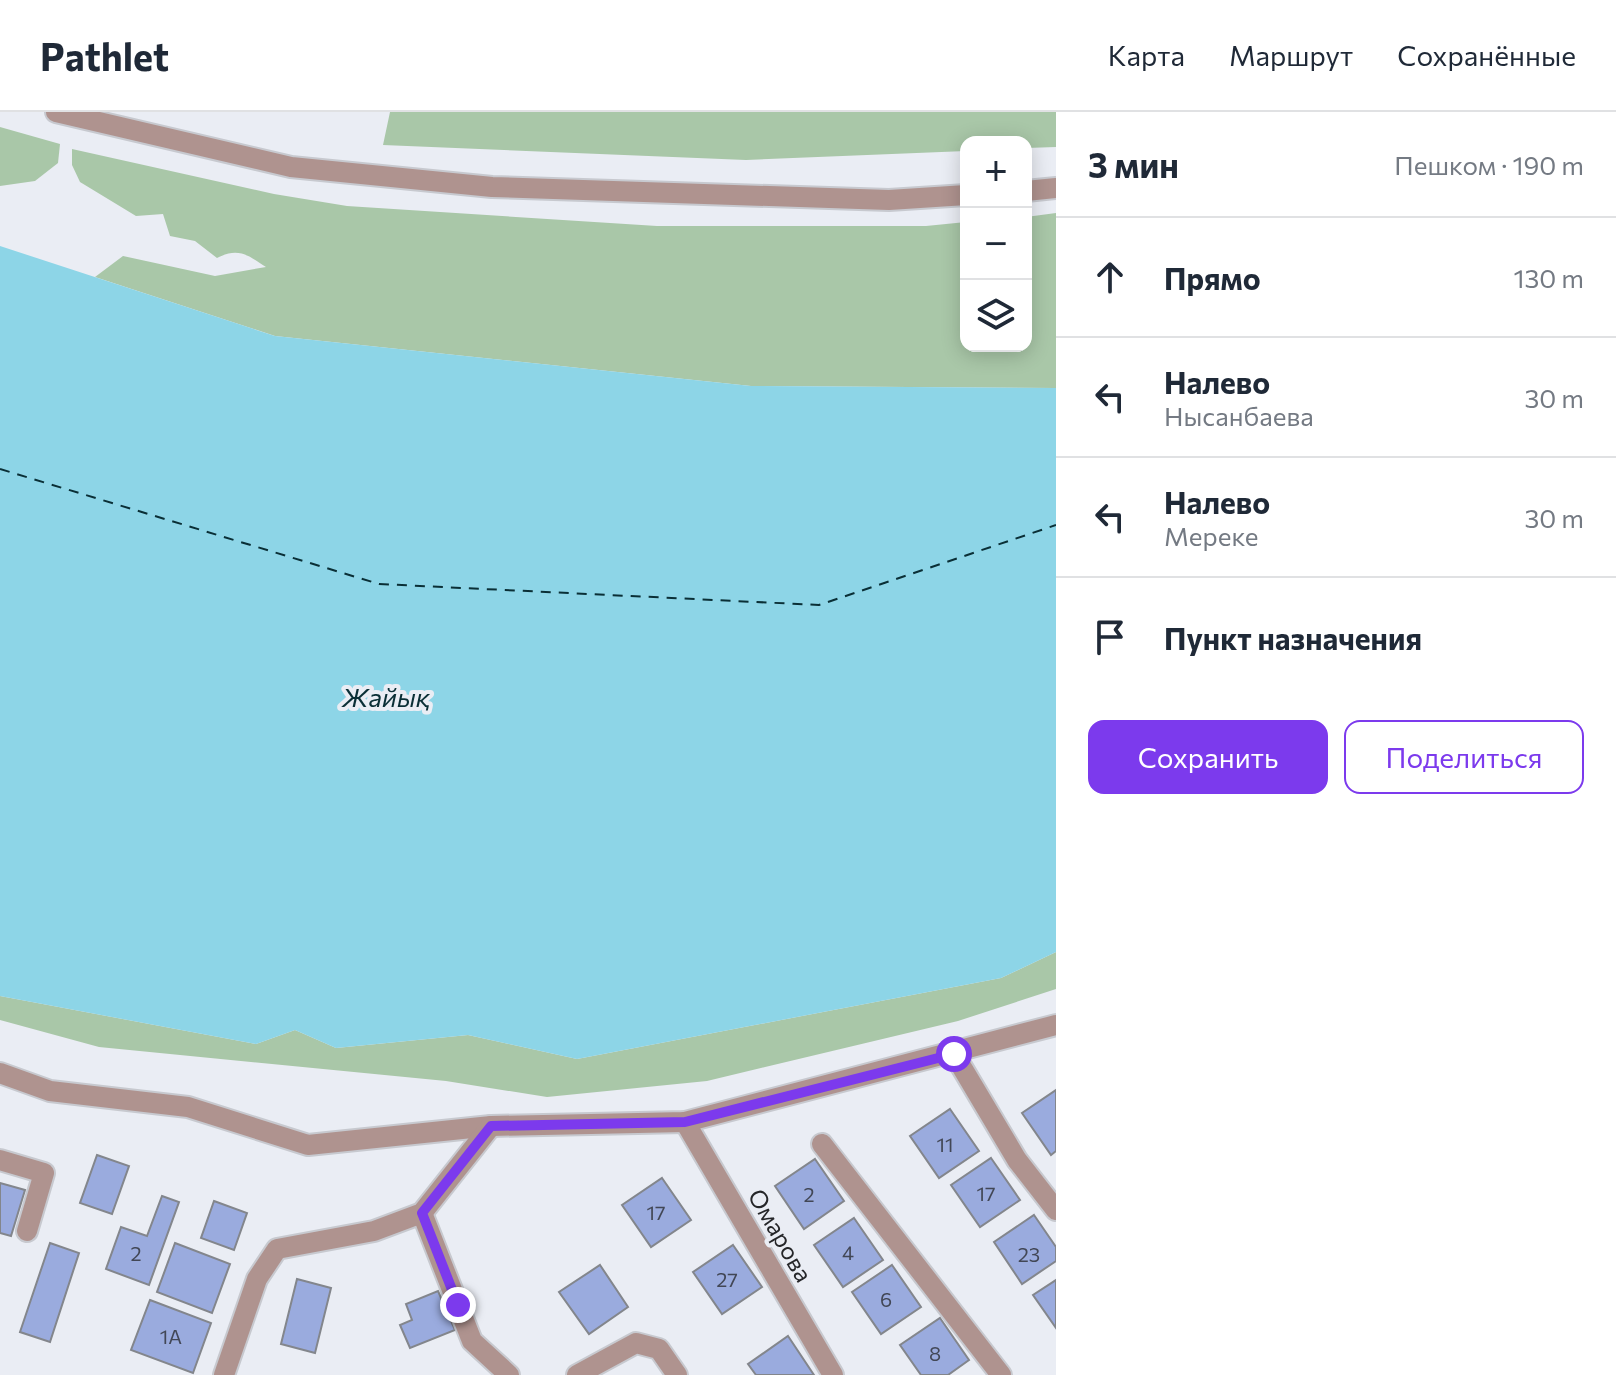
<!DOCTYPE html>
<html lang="ru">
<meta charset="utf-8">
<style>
body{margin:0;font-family:Commissioner,sans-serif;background:#f6f6f7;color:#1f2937}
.controls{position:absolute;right:24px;top:24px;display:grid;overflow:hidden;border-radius:16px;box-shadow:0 4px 20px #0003}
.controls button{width:72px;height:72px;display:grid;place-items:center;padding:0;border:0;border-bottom:2px solid #e0e1e3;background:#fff;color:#1f2937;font:40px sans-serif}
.stop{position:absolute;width:24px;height:24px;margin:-18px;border:6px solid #7c3aed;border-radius:50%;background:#fff}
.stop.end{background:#7c3aed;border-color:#fff;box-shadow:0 2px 8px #0008}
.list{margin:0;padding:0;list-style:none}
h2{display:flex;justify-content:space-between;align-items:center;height:104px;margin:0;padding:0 32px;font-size:34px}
h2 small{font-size:26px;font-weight:400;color:#747a83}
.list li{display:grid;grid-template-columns:52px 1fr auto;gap:24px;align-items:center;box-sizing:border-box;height:120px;padding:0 32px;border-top:2px solid #e0e1e3}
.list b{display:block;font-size:30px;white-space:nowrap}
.list p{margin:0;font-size:26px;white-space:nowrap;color:#747a83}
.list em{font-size:26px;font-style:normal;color:#747a83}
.actions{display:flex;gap:16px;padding:24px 32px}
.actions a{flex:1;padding:18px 0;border:2px solid #7c3aed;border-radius:16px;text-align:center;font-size:28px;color:#7c3aed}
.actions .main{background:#7c3aed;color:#fff}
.icon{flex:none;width:44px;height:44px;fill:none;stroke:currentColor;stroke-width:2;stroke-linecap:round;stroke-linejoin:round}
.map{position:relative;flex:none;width:1056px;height:1263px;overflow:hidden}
header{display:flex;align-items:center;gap:48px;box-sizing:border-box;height:112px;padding:0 40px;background:#fff;border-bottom:2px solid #e0e1e3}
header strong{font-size:38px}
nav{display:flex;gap:44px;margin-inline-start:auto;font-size:28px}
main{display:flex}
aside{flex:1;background:#fff}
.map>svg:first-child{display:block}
.green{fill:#a9c7a8}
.water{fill:#8dd5e7}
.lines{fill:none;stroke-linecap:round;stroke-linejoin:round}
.ferry{stroke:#0a2f36;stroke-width:2;stroke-dasharray:10 8;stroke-linecap:butt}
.building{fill:#9aabde;stroke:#83868c;stroke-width:2}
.minor-casing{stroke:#c7c9cf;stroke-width:24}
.minor{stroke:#af938f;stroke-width:20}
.route{stroke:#7c3aed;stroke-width:10}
.labels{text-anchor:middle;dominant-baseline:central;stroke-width:8;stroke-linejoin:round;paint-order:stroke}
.number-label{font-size:20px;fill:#424756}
.street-label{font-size:24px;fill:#252629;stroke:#eaedf4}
.water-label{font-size:26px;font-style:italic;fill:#0a2f36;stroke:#eaedf4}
</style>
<header>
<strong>Pathlet</strong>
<nav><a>Карта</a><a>Маршрут</a><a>Сохранённые</a></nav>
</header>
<main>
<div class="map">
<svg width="1056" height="1263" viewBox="0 0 1056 1263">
<rect width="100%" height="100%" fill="#eaedf4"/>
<g class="green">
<polygon points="390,0 1056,0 1056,35 1026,36 1026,30 966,30 966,39 746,48 383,33"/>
<polygon points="0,15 60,32 58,51 35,69 0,74"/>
<path d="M72 37 274 82 347 94 657 114H926L966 110V234H1026V105L1056 101V276L751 274 275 224 95 165 123 144 215 164 266 155C248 143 238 135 217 146L195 129 170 124 163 102 136 104 80 70 72 53Z"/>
<polygon points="1056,840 1056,877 958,909 707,969 547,985 446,969 99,935 0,908 0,884 256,932 295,918 336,936 468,923 577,947 1001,866"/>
</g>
<polygon class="water" points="0,134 275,224 751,274 1056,276 1056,840 1001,866 577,947 468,923 336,936 295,918 256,932 0,884"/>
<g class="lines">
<polyline class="ferry" points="0,357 379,472 819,493 1056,413"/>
</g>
<g class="building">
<polygon points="1056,978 1056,1039 1051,1043 1022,1001"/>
<polygon points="950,997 979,1039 939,1066 910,1024"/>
<polygon points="97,1043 129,1054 112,1102 80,1091"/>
<polygon points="991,1046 1020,1088 980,1115 951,1073"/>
<polygon points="815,1047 844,1089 804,1117 775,1074"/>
<polygon points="662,1066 691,1108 651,1135 622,1093"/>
<polygon points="0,1071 25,1078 11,1124 0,1121"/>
<polygon points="162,1084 179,1090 149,1173 106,1157 121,1115 147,1124"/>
<polygon points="214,1089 247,1101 234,1138 201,1126"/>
<polygon points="1034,1103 1056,1135 1056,1149 1022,1172 994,1130"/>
<polygon points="854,1106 883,1148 843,1175 814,1133"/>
<polygon points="50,1131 79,1141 50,1230 20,1220"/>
<polygon points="175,1131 230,1152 212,1201 157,1180"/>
<polygon points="733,1133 762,1175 722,1202 693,1160"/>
<polygon points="600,1153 628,1195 589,1222 559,1180"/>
<polygon points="892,1153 921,1195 881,1222 852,1180"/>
<polygon points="297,1167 331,1176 315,1241 281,1232"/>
<polygon points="1056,1168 1056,1216 1033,1183"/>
<polygon points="438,1179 455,1218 410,1236 400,1213 412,1208 406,1192"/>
<polygon points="150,1188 211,1211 193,1261 131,1238"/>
<polygon points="940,1206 969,1248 948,1263 921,1263 900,1233"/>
<polygon points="788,1224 814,1263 756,1263 748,1252"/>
</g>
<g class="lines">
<defs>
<g id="minor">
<polyline points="56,0 291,55 492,75 889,88 966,83"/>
<polyline points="1026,79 1056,76"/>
<polyline points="954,942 1017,1048 1056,1098"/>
<polyline points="0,961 50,979 188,995 308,1033 491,1014 685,1010 1056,913"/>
<polyline points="685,1010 833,1263"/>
<polyline points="822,1032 1001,1263"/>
<polyline points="0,1048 44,1061 27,1119"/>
<polyline points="422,1101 472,1229 509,1263"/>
<polyline points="224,1263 257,1167 277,1137 374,1119 422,1101 491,1014"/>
<polyline points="577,1263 636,1231 659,1237 677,1263"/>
</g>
</defs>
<use href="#minor" class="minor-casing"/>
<use href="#minor" class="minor"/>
</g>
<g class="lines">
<polyline class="route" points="458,1193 422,1101 491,1014 685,1010 954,942"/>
</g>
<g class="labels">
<g class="number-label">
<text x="945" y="1032">11</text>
<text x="986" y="1081">17</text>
<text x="809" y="1082">2</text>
<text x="656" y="1100">17</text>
<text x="848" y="1140">4</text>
<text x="136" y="1141">2</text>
<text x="1029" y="1142">23</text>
<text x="727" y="1167">27</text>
<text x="886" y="1187">6</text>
<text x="171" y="1224">1А</text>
<text x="935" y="1241">8</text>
</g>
<g class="street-label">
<text transform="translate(781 1123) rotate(60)">Омарова</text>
</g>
<g class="water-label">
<text x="386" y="584">Жайық</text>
</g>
</g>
</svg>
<div class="controls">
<button>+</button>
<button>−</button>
<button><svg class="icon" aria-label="layers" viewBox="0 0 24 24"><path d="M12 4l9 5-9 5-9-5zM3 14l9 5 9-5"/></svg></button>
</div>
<div class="stop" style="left:954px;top:942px"></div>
<div class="stop end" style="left:458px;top:1193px"></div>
</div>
<aside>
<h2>3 мин<small>Пешком · 190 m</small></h2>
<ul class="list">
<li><svg class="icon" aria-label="ahead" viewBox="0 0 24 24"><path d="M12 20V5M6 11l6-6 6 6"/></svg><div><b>Прямо</b></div><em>130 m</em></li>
<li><svg class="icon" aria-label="left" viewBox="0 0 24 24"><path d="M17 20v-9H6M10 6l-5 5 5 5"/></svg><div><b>Налево</b><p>Нысанбаева</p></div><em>30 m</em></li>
<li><svg class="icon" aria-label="left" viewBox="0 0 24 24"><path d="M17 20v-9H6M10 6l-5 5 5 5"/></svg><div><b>Налево</b><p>Мереке</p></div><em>30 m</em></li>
<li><svg class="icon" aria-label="arrive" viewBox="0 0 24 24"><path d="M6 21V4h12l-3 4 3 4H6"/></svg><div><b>Пункт назначения</b></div></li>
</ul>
<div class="actions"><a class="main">Сохранить</a><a>Поделиться</a></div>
</aside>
</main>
